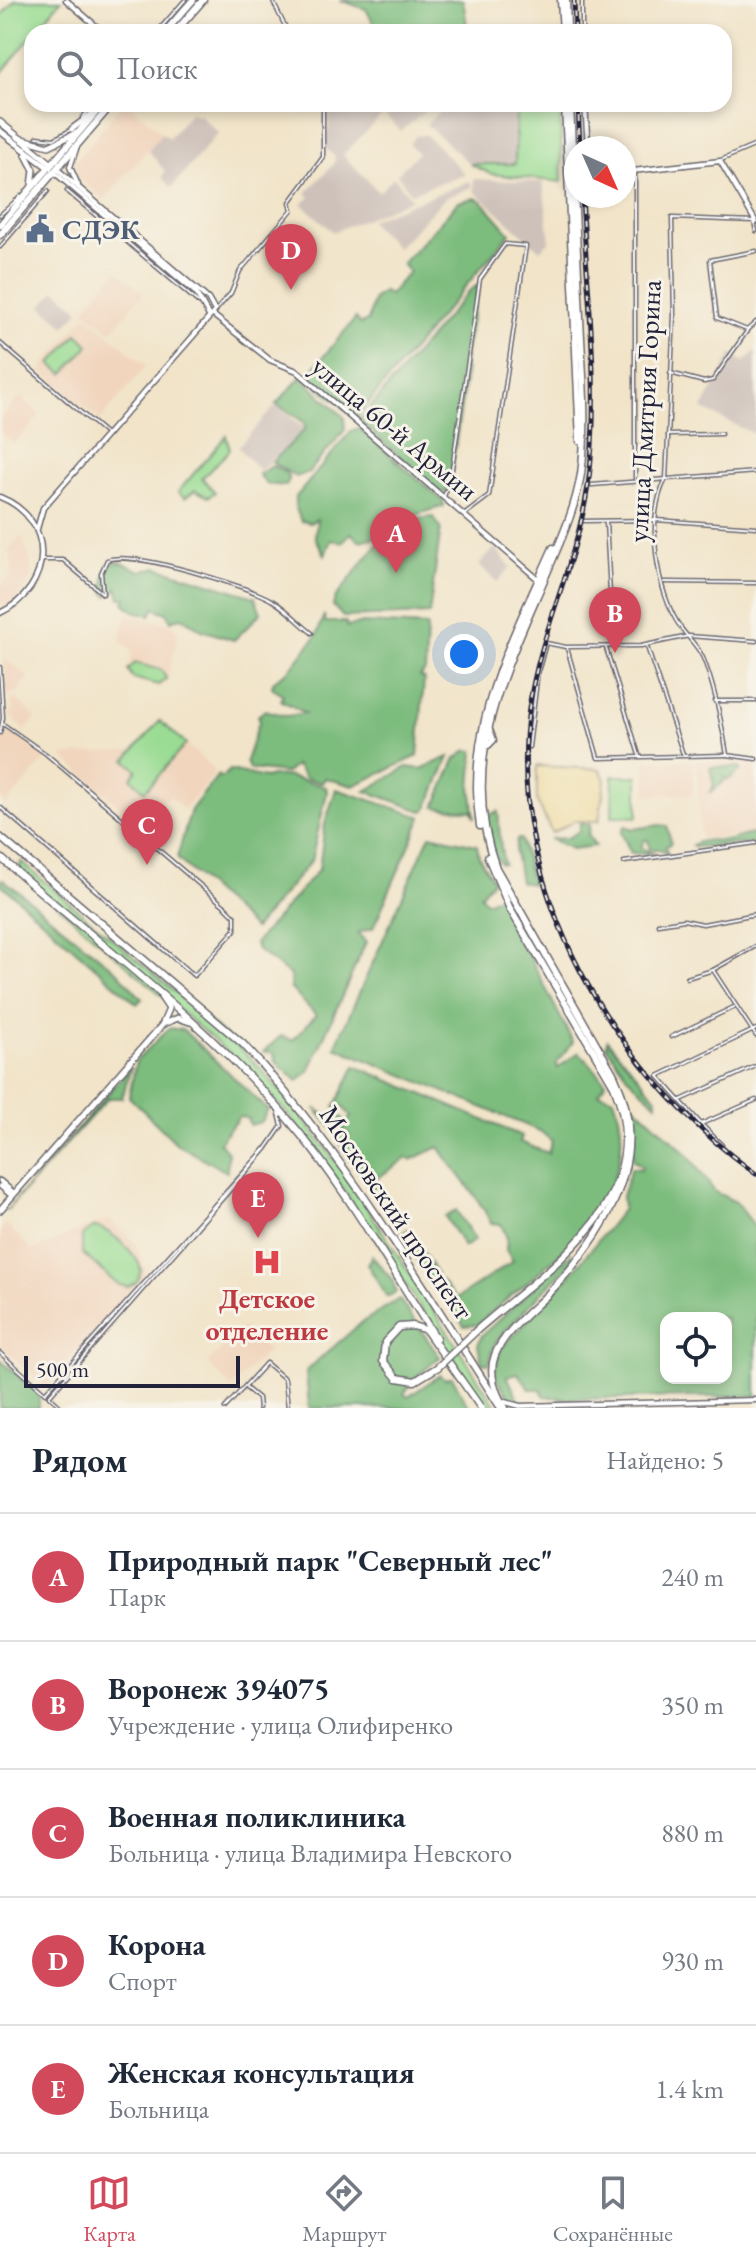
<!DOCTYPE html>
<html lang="ru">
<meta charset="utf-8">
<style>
body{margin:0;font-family:"EB Garamond",serif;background:#f6f6f7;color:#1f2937}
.controls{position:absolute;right:24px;bottom:24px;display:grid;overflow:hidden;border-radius:16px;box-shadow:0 4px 12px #0003}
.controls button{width:72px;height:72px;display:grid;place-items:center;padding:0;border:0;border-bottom:2px solid #e0e1e3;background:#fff;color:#1f2937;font:40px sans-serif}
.compass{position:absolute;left:564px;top:136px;width:72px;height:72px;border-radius:50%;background:#fff;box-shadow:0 4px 12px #0003;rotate:135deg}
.scale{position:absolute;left:24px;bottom:20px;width:216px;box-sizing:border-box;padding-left:8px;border:4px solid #22223b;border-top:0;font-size:22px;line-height:28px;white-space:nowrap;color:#22223b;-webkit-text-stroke:6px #f7f3e8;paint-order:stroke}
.you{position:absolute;left:464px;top:654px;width:28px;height:28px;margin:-20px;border:6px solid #fff;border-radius:50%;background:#1a73e8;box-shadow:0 0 0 12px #1a73e833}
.badge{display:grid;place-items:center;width:52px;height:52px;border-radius:50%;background:#d1495b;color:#fff;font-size:26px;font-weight:700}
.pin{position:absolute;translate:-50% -66px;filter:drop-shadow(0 2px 4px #0008)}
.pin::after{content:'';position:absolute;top:42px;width:28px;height:24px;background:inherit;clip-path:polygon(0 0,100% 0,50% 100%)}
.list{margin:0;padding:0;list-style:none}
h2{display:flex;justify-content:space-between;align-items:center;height:104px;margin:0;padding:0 32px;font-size:34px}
h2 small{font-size:26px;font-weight:400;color:#747a83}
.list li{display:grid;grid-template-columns:52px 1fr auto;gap:24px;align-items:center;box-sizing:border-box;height:128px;padding:0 32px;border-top:2px solid #e0e1e3}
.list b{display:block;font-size:30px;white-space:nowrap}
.list p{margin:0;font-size:26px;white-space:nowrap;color:#747a83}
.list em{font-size:26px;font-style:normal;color:#747a83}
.icon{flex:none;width:44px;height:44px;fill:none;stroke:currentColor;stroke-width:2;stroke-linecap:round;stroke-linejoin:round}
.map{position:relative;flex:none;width:756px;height:1408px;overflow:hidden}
.search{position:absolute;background:#fff;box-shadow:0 4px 12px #0003;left:24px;right:24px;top:24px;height:88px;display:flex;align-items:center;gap:20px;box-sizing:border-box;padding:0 28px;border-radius:24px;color:#747a83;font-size:30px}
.sheet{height:744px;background:#fff}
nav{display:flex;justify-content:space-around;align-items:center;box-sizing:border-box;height:112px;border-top:2px solid #e0e1e3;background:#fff;font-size:22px;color:#747a83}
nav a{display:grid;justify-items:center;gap:4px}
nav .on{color:#d1495b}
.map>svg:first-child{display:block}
.built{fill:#f1d5bd}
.industrial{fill:#cec1ba}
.green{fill:#9adc93;stroke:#5e7f67;stroke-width:2}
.forest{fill:#7bbc7d;stroke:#4e6f5c;stroke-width:2;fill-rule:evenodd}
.sand{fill:#eeda9e;stroke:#887e6c;stroke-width:2}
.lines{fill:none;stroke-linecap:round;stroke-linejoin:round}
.minor-casing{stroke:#6a666d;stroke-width:5}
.tertiary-casing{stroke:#6a666d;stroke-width:7}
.secondary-casing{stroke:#6a666d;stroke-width:8}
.primary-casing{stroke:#6a666d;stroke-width:9}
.trunk-casing{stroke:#6a666d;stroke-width:9}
.minor{stroke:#fff;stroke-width:2}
.tertiary{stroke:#fff;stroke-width:4}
.secondary{stroke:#fff;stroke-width:5}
.primary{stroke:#fff;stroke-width:6}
.trunk{stroke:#fff;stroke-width:6}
.rail-casing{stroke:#22223b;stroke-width:5}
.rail{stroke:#f7f3e8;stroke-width:2;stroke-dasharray:6;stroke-linecap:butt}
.trunk-bridge-casing{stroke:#6a666d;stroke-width:9;stroke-linecap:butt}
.trunk-bridge{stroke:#fff;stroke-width:6}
.labels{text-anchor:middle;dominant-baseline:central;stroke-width:6;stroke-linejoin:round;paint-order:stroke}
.service-label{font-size:28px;font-weight:bold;fill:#4e5e75;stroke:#f7f3e8;text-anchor:start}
.street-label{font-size:28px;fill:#22223b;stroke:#f7f3e8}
.health-label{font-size:28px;font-weight:bold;fill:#be3a42;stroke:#f7f3e8}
</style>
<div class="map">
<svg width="756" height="1408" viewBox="0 0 756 1408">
<rect width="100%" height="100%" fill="#f7f3e8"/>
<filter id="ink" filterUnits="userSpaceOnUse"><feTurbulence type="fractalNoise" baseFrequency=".0125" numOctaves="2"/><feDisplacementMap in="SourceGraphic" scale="16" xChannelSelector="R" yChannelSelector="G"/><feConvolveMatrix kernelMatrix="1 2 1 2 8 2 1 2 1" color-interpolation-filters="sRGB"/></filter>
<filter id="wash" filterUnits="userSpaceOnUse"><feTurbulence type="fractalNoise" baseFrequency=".006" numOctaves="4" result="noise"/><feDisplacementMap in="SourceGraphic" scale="32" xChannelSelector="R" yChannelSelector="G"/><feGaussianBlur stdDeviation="1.8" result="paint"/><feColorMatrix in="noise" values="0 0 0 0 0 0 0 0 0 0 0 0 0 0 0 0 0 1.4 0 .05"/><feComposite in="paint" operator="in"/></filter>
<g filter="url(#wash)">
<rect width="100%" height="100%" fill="#f1e4c9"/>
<g class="built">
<polygon points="122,104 129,104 162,133 104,200 78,177 75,162"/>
<polygon points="117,270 143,293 111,332 84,310"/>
<polygon points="86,315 146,366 100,420 40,370"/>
<polygon points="20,397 40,415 14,444 0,432 0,419"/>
<polygon points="22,536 30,561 31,578 14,602 0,607 0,586 9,578 13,568 8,551"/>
<polygon points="127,614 173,625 178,633 167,682 161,687 128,675 132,651 120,640"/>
<polygon points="3,657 28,677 19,690 6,697"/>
<polygon points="16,698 36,718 25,731 7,713 13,712 11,700"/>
<polygon points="160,721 212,767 214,775 184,809 170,796 137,821 62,756 133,750"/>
<polygon points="6,735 18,735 46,758 6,805 0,799 0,741"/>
<polygon points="693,760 693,794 646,795 646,761"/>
<polygon points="696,760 756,763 756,835 701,838"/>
<polygon points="109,1219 136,1244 146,1273 45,1386 0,1345 0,1231 6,1224 32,1250"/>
<polygon points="242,1327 268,1351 232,1387 207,1364"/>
</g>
<g class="industrial">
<polygon points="327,104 434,104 401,131 386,116 381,116 343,155 379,192 394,177 412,199 333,232 302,204 310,197 306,193 334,164 335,157 324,147 329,125"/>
<polygon points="447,104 516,104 515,164 470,164 426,124"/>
<polygon points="191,112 197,116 199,114 218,133 172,187 162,178 165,171 148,150 162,133 169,138"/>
<polygon points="426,135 465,174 411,193 397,174 418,153 409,144 416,136"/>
<polygon points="474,179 543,182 550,241 540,250 474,191"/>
<polygon points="470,181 472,187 445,198 397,248 372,224 370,220"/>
<polygon points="56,290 80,310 65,326 42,306"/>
<polygon points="756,351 756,435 702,409 732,354 744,362"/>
<polygon points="276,405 304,428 260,471 238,447"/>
<polygon points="495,548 511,567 497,582 479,565"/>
</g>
<g class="green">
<polygon points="15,0 61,0 0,75 0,17"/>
<polygon points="516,104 560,104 562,182 491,174 470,164 515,164"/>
<polygon points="77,334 89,345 64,374 51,364"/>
<polygon points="226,436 230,450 202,478 215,492 208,497 195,490 185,498 178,492"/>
<polygon points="135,663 162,670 166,679 158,685 133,678 128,670"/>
<polygon points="160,721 186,744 145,791 131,778 137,770 126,760"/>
<polygon points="613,776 638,776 638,817 612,816"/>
<polygon points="21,862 198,1011 253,1061 294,1106 347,1177 497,1408 486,1408 339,1182 287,1113 246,1068 18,871"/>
<path d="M95 1227C110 1229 138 1254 141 1270L137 1282 127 1287 117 1284 82 1253V1235Z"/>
</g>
<g class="forest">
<polygon points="340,0 463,0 468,32 378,32 366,9"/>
<polygon points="475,198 482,201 510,233 355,419 342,407 341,399 334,400 308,377 311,371 356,318 360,324 368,321 374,298 384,292 389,295 409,272 402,264 458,202"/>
<polygon points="478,285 464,363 466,373 450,482 446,492 440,492 359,421 469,291"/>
<polygon points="301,377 344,417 345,430 309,472 296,477 272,462 305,429 304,422 276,404"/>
<polygon points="359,428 443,501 444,506 396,521 377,537 359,541 351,533 342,542 331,540 325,555 315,537 317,519 310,523 301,521 295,506 296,497 351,431"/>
<polygon points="273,466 286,473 289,480 286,486 266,484 259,474"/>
<path d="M433 517 441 528 429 614 343 617 333 606 335 598C365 563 383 520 433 517Z"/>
<path d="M120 562 141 571 157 567 255 597 261 613 234 640 202 630 182 617 171 621 167 613 154 608 151 615 134 611 124 603 126 598H120L117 588 108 596 104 592C104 580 104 573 111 563Z"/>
<polygon points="324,615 325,622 346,622 347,627 363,623 427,626 425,671 420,677 424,679 418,756 353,786 325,778 322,783 305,778 296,765 286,773 249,769 246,761 260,719 258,716 265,710 287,716 305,713 281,700 283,695 272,687 273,682 291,668 317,635"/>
<polygon points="467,750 474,751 471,787 475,818 472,811 435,807 455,760"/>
<polygon points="449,757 427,809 422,811 366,791 407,767 421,769"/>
<polygon points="710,767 740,767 741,770 728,780 724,777 724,782 709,793 714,785"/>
<path d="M230 770 265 778C282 771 309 783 326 787L327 792 311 861 254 929 177 858 191 810 218 775 222 778Z"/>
<polygon points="336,789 422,817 373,928 358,933 366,942 309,1071 298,1081 279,1065 273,1053 263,1052 281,1036 293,1040 316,1015 290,988 291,976 257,950 255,943 319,869 325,824"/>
<path d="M498 811C500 830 499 845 504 864H501L494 855 486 816Z"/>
<polygon points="580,823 590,825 588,835 595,846 572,849 550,839 567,838 579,831"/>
<polygon points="659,825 667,826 671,843 665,847 668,854 659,849 650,849 648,840 644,840 641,848 655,854 631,853 621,832 625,826 633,829"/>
<path d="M756 834V843L695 847 692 845C706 837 715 842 730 840 739 838 746 834 756 834Z"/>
<path d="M430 835 477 845 479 857 493 880 480 895 486 902 499 896 573 1042 556 1064 558 1068 579 1052 606 1082 599 1093 614 1098C651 1201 542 1266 477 1325L464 1326 436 1284 441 1280 456 1299 513 1261 506 1250 507 1238 501 1224 491 1223C477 1194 457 1174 439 1147L411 1160 407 1158 376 1179 379 1185 372 1189 342 1148 340 1138 315 1108 331 1118 350 1137 334 1117 336 1113 347 1122 351 1116 342 1106 337 1110 335 1107 355 1066 522 1136 520 1142 548 1153 552 1141 540 1131 335 1047Z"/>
<polygon points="517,839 521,839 532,884 520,882 515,852"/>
<polygon points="3,879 118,972 142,999 137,1004 0,883"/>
<polygon points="169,1028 183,1030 268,1110 261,1122 250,1125 247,1118 239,1117 219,1142 228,1152 227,1172 177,1144 129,1097 136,1061"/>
<polygon points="607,1040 657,1098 657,1104 629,1078 606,1046"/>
<polygon points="131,1067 122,1098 108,1098 6,1211"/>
<path d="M629 1100 688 1155 715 1192 736 1202 756 1228V1396L567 1399 544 1396 541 1389H530L518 1373 507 1376 519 1400 512 1402 494 1374 501 1349 571 1274 623 1209 622 1196 631 1168 641 1169 642 1166 633 1160ZM666 1318H726V1378H666Z"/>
<polygon points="456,1210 475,1240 464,1247 445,1216"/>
<polygon points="409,1229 437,1275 429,1279 400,1234"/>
<polygon points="572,1253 574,1259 504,1332 495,1344 489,1364 482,1363 478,1345 482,1335"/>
<polygon points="372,1256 393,1281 396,1292 387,1297 367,1264"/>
<polygon points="399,1299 440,1357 415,1378 404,1394 408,1397 440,1375 445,1379 452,1377 470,1408 309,1408 306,1371 361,1323"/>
<polygon points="0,1360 39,1394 39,1408 0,1408"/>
</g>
<polygon class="sand" points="537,766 600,769 605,780 599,821 574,821 552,833 537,801"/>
</g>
<g filter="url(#ink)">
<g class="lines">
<defs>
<g id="minor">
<polyline points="272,0 288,32"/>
<polyline points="582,0 582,30"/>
<polyline points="157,32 185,0"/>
<polyline points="82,118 95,104"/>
<polyline points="37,137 54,139 72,129"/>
<polyline points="721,160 756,145"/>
<polyline points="67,191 199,303"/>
<polyline points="0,215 21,196"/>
<path d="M756 231 754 221 672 218 674 315 666 479C645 516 656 594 681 628 688 638 698 646 703 658 715 687 722 724 727 755L756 759"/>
<polyline points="0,247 48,191"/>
<polyline points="756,251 710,260 717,318 747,330 756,322"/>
<polyline points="217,309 231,293 240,271 292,210 290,202 323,157 323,104"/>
<polyline points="0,343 105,433"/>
<polyline points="670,373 704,382 713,380 747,331"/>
<polyline points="668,435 721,434"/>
<polyline points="635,479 635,173"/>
<polyline points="592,485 756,472"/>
<polyline points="444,496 450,482 480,279 505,244 526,246 489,496 465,514"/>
<polyline points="581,521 656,520 756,527"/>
<polyline points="606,522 613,647"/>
<polyline points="42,560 63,560 102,593"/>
<polyline points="664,582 756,583"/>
<path d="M103 594 101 573 107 560C132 550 248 586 273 601 287 609 299 623 312 633"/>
<polyline points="647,647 683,754"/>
<polyline points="567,648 598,758 726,755"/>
<polyline points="606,648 639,755"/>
<polyline points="0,667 3,718 0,733"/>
<polyline points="715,701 756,701"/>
<polyline points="529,747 538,672 546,643 566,647 641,646 689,636 756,641"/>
<polyline points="0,807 194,976 235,930 235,916 227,908 46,754 3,724"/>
<polyline points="624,862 756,843"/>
<polyline points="658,924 684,920 703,924 756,914"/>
<polyline points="713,970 756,1036"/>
<polyline points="687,978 713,970 756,946"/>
<polyline points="671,1037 734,1007"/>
<polyline points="681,1100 756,1066"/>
<polyline points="701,1124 658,1076 756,1029"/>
<polyline points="722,1145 701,1124 756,1100"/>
<polyline points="0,1353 44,1392"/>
<polyline points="246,1388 258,1398 259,1408"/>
<polyline points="45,1393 265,1149"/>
<polyline points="49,1396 266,1149 282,1126 279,1114"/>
<polyline points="49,1396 62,1408"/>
<polyline points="225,1408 266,1363 285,1379 288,1408"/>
</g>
<g id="tertiary">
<polyline points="66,0 103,32"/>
<polyline points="565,31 582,32"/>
<polyline points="585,104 588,148"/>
<polyline points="76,149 70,167 78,185"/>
<polyline points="54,172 196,293 209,316"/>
<polyline points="624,172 720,161 756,222"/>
<polyline points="213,315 270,360 297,371 539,580"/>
<path d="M0 497C57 520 53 588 0 613"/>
<polyline points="37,529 43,508 215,311 208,299 57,169"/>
<polyline points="0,1181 14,1193"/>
<polyline points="0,1186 12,1196"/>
<polyline points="501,1401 520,1406 756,1400"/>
</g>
<g id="secondary">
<polyline points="0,122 52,164"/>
<polyline points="72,129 92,114"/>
<polyline points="0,131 49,168"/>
<polyline points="19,138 49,146 76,133"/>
<polyline points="26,155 34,170 32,186"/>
<polyline points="163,1024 178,1018 190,1022"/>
<polyline points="0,1210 162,1025 169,1009 161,997"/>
</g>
<g id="primary">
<polyline points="165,32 193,0"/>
<polyline points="175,32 203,0"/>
<polyline points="0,225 103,104"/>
<polyline points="0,235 112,104"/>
<path d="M0 837 243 1044C345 1154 420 1282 501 1408"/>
<path d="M0 857C96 942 203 1020 287 1118 344 1184 388 1264 436 1338"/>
</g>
<g id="trunk">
<polyline points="561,0 563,32"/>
<polyline points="566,0 567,28"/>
<polyline points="565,104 580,441"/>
<polyline points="480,744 488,745 493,740 487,725"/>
<path d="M480 826C464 725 513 638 553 548"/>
<path d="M477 1330C550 1266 661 1200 614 1086L510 909 488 857"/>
<polyline points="438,1367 415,1381 397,1378 383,1361 385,1342 399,1327 413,1326 426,1330 481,1408"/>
<path d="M505 1408C495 1393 488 1373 495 1355 504 1332 530 1312 547 1295 605 1235 654 1158 614 1075L496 868C455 757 510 661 552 561 564 533 576 505 581 474 588 423 582 369 580 317 577 246 574 175 570 104"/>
</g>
</defs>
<use href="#minor" class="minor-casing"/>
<use href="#tertiary" class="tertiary-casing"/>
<use href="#secondary" class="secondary-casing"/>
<use href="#primary" class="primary-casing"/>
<use href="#trunk" class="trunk-casing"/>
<use href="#minor" class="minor"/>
<use href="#tertiary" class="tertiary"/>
<use href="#secondary" class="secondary"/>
<use href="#primary" class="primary"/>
<use href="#trunk" class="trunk"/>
<defs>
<g id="rail">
<polyline points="574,0 575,32"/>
<polyline points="578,104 580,148"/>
<path d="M582 196C587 289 601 394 588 486 577 562 540 631 529 708 504 887 614 1072 756 1174"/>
</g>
</defs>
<use href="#rail" class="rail-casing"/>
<use href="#rail" class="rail"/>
<defs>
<polyline id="trunk-bridge" points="438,1367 477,1330"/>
</defs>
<use href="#trunk-bridge" class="trunk-bridge-casing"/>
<use href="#trunk-bridge" class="trunk-bridge"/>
</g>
</g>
<defs>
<symbol id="civic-bare" viewBox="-9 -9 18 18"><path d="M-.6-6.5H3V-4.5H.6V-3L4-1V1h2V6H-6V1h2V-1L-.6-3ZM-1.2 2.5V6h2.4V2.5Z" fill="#5c6f8a" stroke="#f7f3e8" stroke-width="2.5" paint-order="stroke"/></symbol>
<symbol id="hospital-bare" viewBox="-9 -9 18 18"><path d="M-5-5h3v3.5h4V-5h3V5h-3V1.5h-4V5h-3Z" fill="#e0444e" stroke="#f7f3e8" stroke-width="2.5" paint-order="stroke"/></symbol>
</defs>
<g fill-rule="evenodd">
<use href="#civic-bare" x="20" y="209" width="40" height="40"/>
<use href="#hospital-bare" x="247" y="1242" width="40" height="40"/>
</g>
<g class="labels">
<g class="service-label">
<text x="62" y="229">СДЭК</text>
</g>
<g class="street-label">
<text transform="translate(644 411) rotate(-87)">улица Дмитрия Горина</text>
<text transform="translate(395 428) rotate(40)">улица 60-й Армии</text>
<text transform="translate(397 1212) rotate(56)">Московский проспект</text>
</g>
<g class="health-label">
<text x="267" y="1298">Детское<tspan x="267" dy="32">отделение</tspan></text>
</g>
</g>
</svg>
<div class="controls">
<button><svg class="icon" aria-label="locate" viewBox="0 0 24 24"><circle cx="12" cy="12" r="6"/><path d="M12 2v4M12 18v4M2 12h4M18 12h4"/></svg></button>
</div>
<svg class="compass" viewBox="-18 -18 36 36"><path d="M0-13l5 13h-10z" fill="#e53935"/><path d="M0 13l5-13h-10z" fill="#747a83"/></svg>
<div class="scale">500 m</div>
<div class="you"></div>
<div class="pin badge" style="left:396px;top:573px">A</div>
<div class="pin badge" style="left:615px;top:653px">B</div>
<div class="pin badge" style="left:147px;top:865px">C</div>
<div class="pin badge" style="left:291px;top:290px">D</div>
<div class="pin badge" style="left:258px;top:1238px">E</div>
<div class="search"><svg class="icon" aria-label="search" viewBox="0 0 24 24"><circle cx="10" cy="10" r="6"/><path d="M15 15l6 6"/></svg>Поиск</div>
</div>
<section class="sheet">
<h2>Рядом<small>Найдено: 5</small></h2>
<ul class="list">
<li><span class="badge">A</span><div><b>Природный парк &quot;Северный лес&quot;</b><p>Парк</p></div><em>240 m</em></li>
<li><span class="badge">B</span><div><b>Воронеж 394075</b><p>Учреждение · улица Олифиренко</p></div><em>350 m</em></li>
<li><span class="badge">C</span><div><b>Военная поликлиника</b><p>Больница · улица Владимира Невского</p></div><em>880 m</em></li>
<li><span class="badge">D</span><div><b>Корона</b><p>Спорт</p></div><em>930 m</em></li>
<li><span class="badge">E</span><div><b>Женская консультация</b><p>Больница</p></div><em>1.4 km</em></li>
</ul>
</section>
<nav>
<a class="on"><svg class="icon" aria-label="map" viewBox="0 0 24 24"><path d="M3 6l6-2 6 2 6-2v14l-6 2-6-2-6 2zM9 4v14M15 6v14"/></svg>Карта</a>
<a><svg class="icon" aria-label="directions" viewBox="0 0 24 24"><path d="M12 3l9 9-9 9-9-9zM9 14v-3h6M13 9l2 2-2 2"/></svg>Маршрут</a>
<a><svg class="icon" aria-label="saved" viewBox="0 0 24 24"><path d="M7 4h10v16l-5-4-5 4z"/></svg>Сохранённые</a>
</nav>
